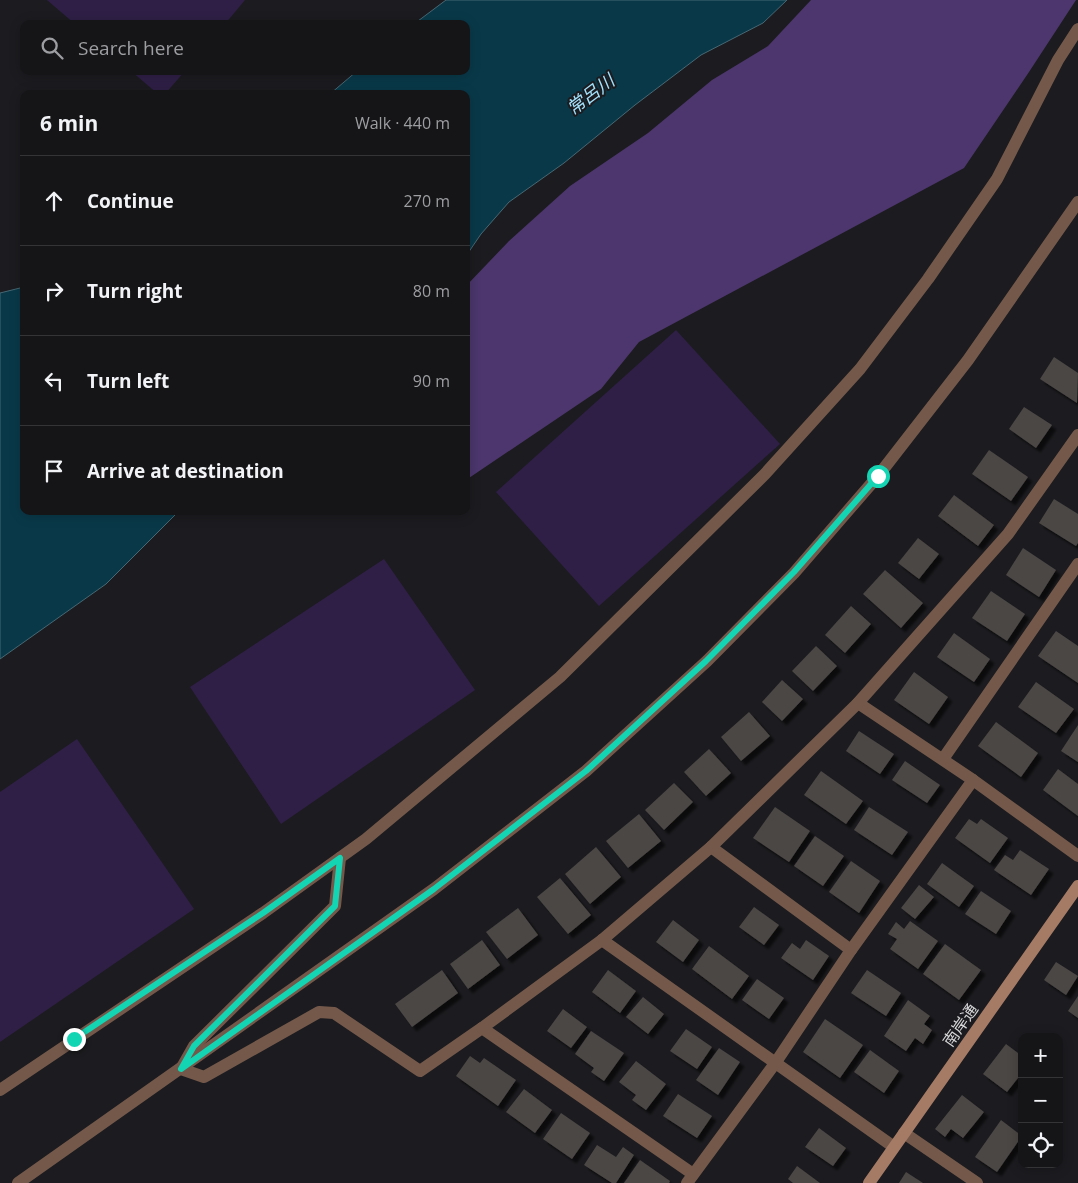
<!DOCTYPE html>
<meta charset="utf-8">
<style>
body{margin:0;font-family:"Open Sans","Noto Sans JP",sans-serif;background:#222124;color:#f1f3f6}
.controls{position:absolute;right:15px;bottom:15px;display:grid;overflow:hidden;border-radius:10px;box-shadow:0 2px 12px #0003}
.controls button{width:45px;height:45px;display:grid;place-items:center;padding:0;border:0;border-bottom:1px solid #343336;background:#151417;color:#f1f3f6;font:25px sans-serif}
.stop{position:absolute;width:15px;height:15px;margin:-11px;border:4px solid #14d5b3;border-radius:50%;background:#fff}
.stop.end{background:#14d5b3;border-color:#fff;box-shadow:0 1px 5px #0008}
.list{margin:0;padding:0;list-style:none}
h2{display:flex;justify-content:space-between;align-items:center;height:65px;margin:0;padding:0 20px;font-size:21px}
h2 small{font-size:16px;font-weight:400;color:#9d9ea1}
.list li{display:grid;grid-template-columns:32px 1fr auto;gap:15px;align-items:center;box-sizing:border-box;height:90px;padding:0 20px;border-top:1px solid #343336}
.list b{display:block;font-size:19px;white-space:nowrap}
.list em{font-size:16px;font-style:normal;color:#9d9ea1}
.icon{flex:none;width:28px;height:28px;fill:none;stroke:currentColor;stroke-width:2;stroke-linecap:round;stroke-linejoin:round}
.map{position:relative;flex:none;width:1078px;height:1183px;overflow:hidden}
.search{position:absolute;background:#151417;box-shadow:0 2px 12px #0003;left:20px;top:20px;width:450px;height:55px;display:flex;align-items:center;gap:12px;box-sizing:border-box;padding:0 18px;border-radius:10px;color:#9d9ea1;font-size:19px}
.panel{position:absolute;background:#151417;box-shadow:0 2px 12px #0003;left:20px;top:90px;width:450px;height:425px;border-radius:10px}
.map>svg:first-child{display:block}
.green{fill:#2f1f47}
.forest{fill:#4c366d}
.water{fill:#093949;stroke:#476874}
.building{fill:#4b4745;filter:url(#shadow)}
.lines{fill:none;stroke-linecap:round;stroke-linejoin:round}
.lane{stroke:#74594b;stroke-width:12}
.street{stroke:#74594b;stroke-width:12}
.secondary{stroke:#a67b65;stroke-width:12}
.route{stroke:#14d5b3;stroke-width:6}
.labels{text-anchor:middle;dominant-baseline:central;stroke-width:4;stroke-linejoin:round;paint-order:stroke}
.street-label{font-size:16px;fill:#d7d6d8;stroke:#1c1b1f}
.water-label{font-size:18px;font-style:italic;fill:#a3e3fd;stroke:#1c1b1f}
</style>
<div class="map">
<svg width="1078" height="1183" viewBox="0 0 1078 1183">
<defs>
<filter id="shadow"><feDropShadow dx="4.5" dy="4.5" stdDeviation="1" flood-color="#0009"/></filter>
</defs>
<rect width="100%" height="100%" fill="#1c1b1f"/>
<g class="green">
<polygon points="47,0 245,0 225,24 75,24"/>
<polygon points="131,71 185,71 165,94 158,94"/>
<polygon points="676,330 780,444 599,606 496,492"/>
<polygon points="384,559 475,690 281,824 190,687"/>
<polygon points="77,739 194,909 0,1042 0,792"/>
</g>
<polygon class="forest" points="811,0 1076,0 1029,72 964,168 639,342 601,389 466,480 466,286 509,241 570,186 648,133 712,80 768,46"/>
<g class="water">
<polygon points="446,0 787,0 763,23 701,55 635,105 564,163 509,202 481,234 466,256 466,94 330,94 357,71 466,71 466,24 414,24"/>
<polygon points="24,287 24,511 179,511 106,584 0,659 0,293"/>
</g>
<g class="building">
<polygon points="1054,357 1078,373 1077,403 1040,379"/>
<polygon points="1024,407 1052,425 1036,448 1009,429"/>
<polygon points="989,450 1028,477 1011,501 972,474"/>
<polygon points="954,495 994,525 978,546 938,516"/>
<polygon points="1054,499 1078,514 1078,543 1076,546 1039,523"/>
<polygon points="918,538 939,554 919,579 898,563"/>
<polygon points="1023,548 1056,570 1039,597 1006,575"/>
<polygon points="885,570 923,603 901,628 863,594"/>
<polygon points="991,591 1025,614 1007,641 972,618"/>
<polygon points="851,606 871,624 845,653 825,635"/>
<polygon points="1056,631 1078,646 1078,683 1038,656"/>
<polygon points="954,633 990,659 974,682 937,657"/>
<polygon points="816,646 837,666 813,691 792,671"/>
<polygon points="914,672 948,697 929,724 894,700"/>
<polygon points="782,680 803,699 782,721 762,702"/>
<polygon points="1036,682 1074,709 1056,733 1018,707"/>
<polygon points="749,712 770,736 741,761 721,737"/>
<polygon points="996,722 1038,753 1021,777 978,746"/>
<polygon points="1078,725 1078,762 1061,751"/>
<polygon points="859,731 894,754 880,774 846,751"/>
<polygon points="709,749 731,773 706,796 684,772"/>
<polygon points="905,761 940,785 927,803 892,780"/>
<polygon points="1058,769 1078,784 1078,816 1043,790"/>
<polygon points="821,771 863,801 846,824 804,795"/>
<polygon points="674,783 693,802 664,830 645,810"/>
<polygon points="775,807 810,831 789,862 753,838"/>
<polygon points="869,807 908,832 892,855 854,830"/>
<polygon points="639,814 661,841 628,868 606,841"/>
<polygon points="969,819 977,824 981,819 1008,838 990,863 955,838"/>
<polygon points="815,836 844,856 823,886 794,866"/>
<polygon points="596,847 621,877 590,904 565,874"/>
<polygon points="1020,850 1049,869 1031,895 994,870 1005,855 1013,860"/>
<polygon points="851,861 880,881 859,913 829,892"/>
<polygon points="942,863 974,886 959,907 927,884"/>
<polygon points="560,878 591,915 568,934 537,897"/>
<polygon points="919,885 934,897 915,919 901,908"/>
<polygon points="981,891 1011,911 996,934 965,914"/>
<polygon points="754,907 779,925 764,945 739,927"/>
<polygon points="518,908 538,935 507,959 486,932"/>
<polygon points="673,920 699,940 683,962 656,942"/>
<polygon points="910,921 938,941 918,969 890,949 897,939 888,934 896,922 904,929"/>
<polygon points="482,940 500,965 468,989 450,964"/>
<polygon points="806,940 829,956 813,980 781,958 792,943 800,949"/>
<polygon points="945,944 981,970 959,1000 923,974"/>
<polygon points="709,946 749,976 732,999 692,969"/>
<polygon points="1056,962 1078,976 1066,995 1044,980"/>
<polygon points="442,970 458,993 412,1027 395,1004"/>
<polygon points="608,970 636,991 620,1013 592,992"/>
<polygon points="867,970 901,993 886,1016 851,993"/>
<polygon points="757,979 784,998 769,1019 742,1000"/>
<polygon points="1078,996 1078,1018 1068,1011"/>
<polygon points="643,997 664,1014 648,1034 626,1017"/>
<polygon points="908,1000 930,1016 924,1024 932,1030 923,1044 915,1038 906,1051 884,1036"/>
<polygon points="563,1009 587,1027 571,1048 547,1031"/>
<polygon points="825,1019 863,1045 840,1078 803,1052"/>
<polygon points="686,1029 712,1047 697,1069 670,1051"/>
<polygon points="591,1031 624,1053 604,1081 591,1072 594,1068 575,1054"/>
<polygon points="1006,1044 1022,1056 1022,1073 1007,1092 983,1074"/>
<polygon points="719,1048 740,1062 718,1095 696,1080"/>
<polygon points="870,1050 899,1071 884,1093 854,1072"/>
<polygon points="470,1056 480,1063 484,1058 516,1080 498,1106 456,1076"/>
<polygon points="636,1061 666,1084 646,1110 632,1100 636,1095 619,1082"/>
<polygon points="524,1089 552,1110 535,1133 506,1112"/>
<polygon points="678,1094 712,1116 697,1138 663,1116"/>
<polygon points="962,1095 984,1112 963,1138 951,1129 945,1137 935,1129"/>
<polygon points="561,1113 590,1133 572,1159 543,1139"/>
<polygon points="1001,1120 1022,1136 997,1172 975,1157"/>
<polygon points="819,1128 846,1148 833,1166 805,1147"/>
<polygon points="597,1145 616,1157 623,1147 634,1155 616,1183 612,1183 584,1165"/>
<polygon points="640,1160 670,1181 669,1183 624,1183"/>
<polygon points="797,1166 820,1183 793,1183 788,1179"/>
<polygon points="906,1172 923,1183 899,1183"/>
</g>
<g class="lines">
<g class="lane">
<polyline points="340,858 335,906 194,1046 181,1069 204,1077 319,1012 334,1013 420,1071 482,1028"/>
<polyline points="0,1090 263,913 366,839 560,677 765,474 860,369 928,279 997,179 1058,60 1078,29"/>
<polyline points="18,1183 434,889 586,771 707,661 794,573 878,476 968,360 1078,202"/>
</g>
<g class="street">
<polyline points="858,703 973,780 1078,856"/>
<polyline points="943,759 1078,564"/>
<polyline points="711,847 851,950"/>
<polyline points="602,940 894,1147"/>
<polyline points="904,1133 977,1183"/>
<polyline points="693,1174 482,1028 602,940 711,847 858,703 1008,534 1078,435"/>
<polyline points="687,1183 776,1062 851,950 973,780"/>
</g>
<polyline class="secondary" points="869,1183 1078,886"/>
</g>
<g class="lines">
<polyline class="route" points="74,1039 263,913 340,858 335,906 194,1046 181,1069 434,889 586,771 706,661 794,572 878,476"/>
</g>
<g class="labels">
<g class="street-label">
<text transform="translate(960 1025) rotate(-55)">南岸通</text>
</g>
<g class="water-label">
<text transform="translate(590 94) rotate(-37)">常呂川</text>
</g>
</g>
</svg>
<div class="controls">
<button>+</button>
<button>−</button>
<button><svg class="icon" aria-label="locate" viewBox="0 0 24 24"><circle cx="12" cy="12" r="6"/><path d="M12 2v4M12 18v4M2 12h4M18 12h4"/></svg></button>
</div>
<div class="stop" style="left:878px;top:476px"></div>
<div class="stop end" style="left:74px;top:1039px"></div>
<div class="search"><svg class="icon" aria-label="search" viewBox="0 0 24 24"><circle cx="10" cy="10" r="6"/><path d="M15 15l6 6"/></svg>Search here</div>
<section class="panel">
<h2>6 min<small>Walk · 440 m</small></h2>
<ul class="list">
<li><svg class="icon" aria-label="ahead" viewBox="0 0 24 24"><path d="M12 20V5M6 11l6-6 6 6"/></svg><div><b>Continue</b></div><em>270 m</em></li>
<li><svg class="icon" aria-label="right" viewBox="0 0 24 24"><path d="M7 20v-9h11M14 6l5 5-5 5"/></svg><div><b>Turn right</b></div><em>80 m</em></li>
<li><svg class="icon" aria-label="left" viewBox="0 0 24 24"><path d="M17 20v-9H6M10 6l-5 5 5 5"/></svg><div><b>Turn left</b></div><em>90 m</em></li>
<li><svg class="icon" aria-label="arrive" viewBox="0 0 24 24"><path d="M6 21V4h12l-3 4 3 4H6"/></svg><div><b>Arrive at destination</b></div></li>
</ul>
</section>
</div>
